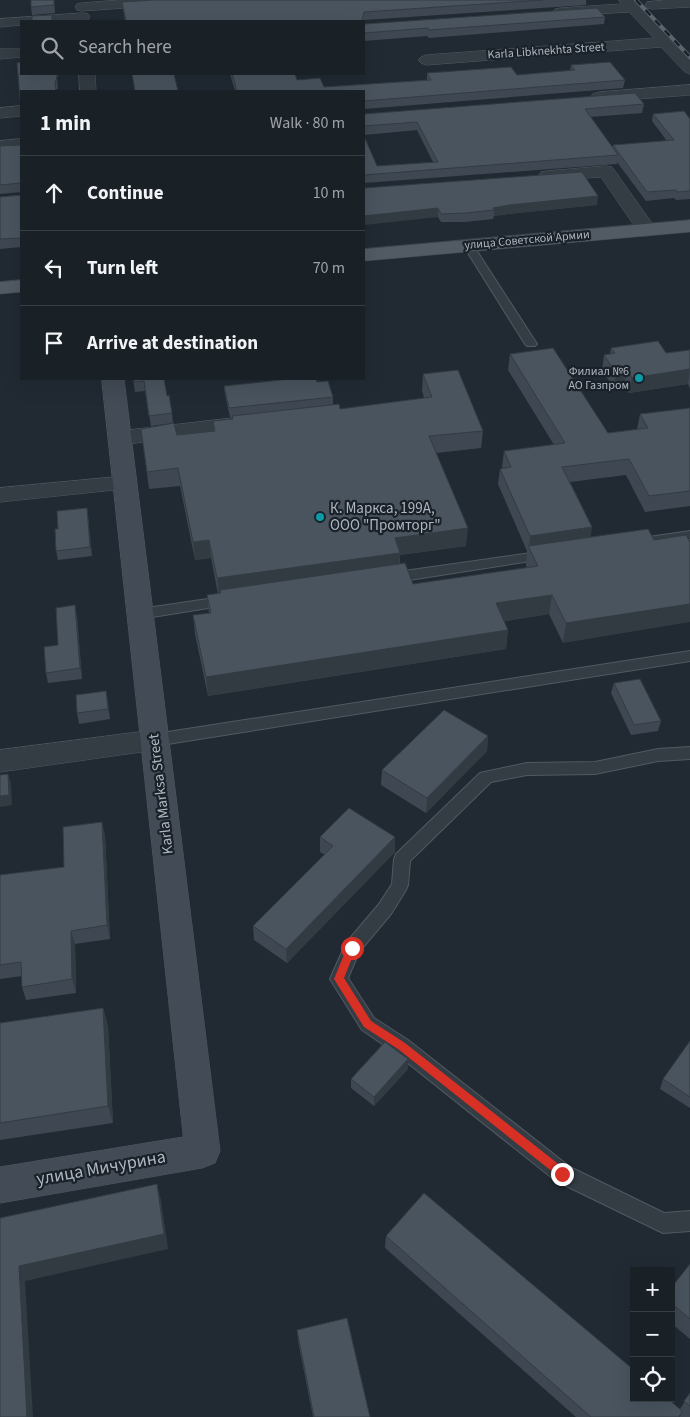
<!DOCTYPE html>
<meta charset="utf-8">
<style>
body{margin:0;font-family:"Source Sans 3",sans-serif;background:#22282e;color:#f1f3f6}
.controls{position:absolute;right:15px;bottom:15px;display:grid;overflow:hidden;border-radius:0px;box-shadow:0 5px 20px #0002}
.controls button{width:45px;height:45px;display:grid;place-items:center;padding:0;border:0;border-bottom:1px solid #373e43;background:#192026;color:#f1f3f6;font:25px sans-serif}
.stop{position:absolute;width:15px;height:15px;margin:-11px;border:4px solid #d93025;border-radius:50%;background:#fff}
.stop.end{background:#d93025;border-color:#fff;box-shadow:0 1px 5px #0008}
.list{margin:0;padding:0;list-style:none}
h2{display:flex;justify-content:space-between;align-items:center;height:65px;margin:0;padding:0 20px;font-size:21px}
h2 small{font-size:16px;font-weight:400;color:#9fa3a7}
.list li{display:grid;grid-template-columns:32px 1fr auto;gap:15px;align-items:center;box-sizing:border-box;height:75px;padding:0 20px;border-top:1px solid #373e43}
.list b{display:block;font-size:19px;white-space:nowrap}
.list em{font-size:16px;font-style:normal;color:#9fa3a7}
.icon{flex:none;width:28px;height:28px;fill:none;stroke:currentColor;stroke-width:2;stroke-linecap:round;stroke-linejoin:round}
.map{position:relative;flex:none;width:690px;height:1417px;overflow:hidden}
.search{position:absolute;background:#192026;box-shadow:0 5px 20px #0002;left:20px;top:20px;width:345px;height:55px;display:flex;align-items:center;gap:12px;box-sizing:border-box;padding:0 18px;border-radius:0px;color:#9fa3a7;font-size:19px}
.panel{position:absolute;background:#192026;box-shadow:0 5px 20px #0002;left:20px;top:90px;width:345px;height:290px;border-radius:0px}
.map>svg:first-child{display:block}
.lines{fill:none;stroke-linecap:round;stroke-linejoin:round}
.lane-casing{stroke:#515962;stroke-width:2}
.street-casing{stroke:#515962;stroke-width:1}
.secondary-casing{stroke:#515962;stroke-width:1}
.primary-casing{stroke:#3d454d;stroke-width:1}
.lane{fill:#343c44;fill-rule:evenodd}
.street{fill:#343c44;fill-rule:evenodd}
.secondary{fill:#424b56;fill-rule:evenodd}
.primary{fill:#525b64;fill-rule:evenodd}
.rail-casing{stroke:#5a636e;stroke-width:4}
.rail{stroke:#1a2128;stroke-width:2.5;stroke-dasharray:7;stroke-linecap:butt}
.wall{fill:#3f4852}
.shaded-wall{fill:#333b42}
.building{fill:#49545f;stroke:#333b42}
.route{fill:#d93025}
.culture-dot{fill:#0f9aa8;stroke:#1a2128;stroke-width:2}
.labels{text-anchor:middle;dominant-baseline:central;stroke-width:4.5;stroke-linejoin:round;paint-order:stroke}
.far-street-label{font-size:12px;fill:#aeb6c1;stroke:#1a2128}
.far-poi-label{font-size:12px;fill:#aeb6c1;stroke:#1a2128;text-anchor:end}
.poi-label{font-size:15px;fill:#aeb6c1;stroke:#1a2128;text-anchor:start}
.street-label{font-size:15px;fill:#aeb6c1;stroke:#1a2128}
.near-street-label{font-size:18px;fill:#aeb6c1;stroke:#1a2128}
</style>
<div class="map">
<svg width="690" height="1417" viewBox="0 0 690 1417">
<rect width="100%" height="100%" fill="#212a33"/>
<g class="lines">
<defs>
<g id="lane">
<polygon points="468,242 473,245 537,344 535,346 527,346 525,344 463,245"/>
<polygon points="690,531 690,539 635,547 628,543 635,539"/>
<polygon points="545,551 550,552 552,555 550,558 390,583 385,581 383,578 385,575 390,573"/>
<polygon points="228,596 233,598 235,601 233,604 140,619 135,617 133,614 135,611 140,609"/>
<polygon points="690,651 690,661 155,746 150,744 147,740 150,736 155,734"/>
<polygon points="690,747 690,759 658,761 595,774 527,775 491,782 410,861 408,885 406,890 391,914 359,952 348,978 374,1018 408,1040 570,1167 664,1213 690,1211 690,1231 663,1233 556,1181 394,1052 362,1030 330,979 346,943 379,904 392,884 394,859 396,854 480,773 527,763 595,762 658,749"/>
</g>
<g id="street">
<polygon points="120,0 186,0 184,3 179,4 82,11 77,10 75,7 77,4 82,3"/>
<polygon points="619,0 634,0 638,4 690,60 690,74 685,72 661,47 426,65 421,63 418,60 421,57 426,55 654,38 629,12 560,16 555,15 553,12 555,9 560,8 621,4"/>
<polygon points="666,0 690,0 690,7 652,9 647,8 645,5 647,2"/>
<polygon points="83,13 88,14 90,17 88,20 21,21 21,25 0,27 0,19"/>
<polygon points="0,49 21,49 21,57 0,59"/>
<polygon points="79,74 95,74 96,91 80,91"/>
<polygon points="690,85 690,95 599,102 593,100 591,97 593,94 599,92"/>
<polygon points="21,106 21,116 0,118 0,108"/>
<polygon points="21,139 21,149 0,151 0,141"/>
<polygon points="606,166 612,167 654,226 656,230 654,234 647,236 640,234 601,177 547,181 541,180 538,176 541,172 547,171"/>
<polygon points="250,416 258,418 261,423 258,428 120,445 112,443 109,438 112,433 120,431"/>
<polygon points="125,476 133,478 137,483 133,488 0,502 0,488"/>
<polygon points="155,730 165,733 169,740 165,747 155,750 0,772 0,750"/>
</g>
<polygon id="secondary" points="102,379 124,379 220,1151 215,1163 202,1168 0,1203 0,1167 183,1137"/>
<g id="primary">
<polygon points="690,220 690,232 364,261 364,249"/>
<polygon points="21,280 21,292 0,294 0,282"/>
</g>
</defs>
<use href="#lane" class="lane-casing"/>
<use href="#street" class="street-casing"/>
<use href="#secondary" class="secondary-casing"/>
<use href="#primary" class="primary-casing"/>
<use href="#lane" class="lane"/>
<use href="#street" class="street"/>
<use href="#secondary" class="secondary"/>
<use href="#primary" class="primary"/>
<defs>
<polyline id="rail" points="636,0 690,57"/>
</defs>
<use href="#rail" class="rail-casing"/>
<use href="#rail" class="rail"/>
</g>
<g class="wall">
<polygon points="54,0 55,13 32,15 31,7"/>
<polygon points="154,0 586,0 586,5 364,20 364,21 125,21 122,2"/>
<polygon points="605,17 604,24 429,38 427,36 364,41 364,24"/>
<polygon points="571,65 625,80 623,88 364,109 364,91 235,91 230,74 295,74 297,80 324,87 427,80 427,73 517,75 570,71"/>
<polygon points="21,74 58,74 58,77 57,77 58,89 56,89"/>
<polygon points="644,104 642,113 590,117 612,147 613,145 667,141 652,121 653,114 690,119 690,199 676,200 674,198 646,201 617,162 617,164 364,183 364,136 377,166 433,162 417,130 364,135 364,114"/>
<polygon points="21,145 21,247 0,249 0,197 21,195 21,192 0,194 0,146"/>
<polygon points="364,188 597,205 508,214 494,216 493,219 465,222 441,222 438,217"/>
<polygon points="611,348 666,353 690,350 690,389 688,384 629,393 624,387 614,388 602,370 604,355 610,354"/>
<polygon points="510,354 608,433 637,429 640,414 690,408 690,506 645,512 626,475 570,482 592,527 563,643 549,614 504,621 508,630 506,649 208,696 195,634 193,615 209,613 207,595 218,594 211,558 195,560 180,486 149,489 141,429 177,435 214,431 213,421 232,419 232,417 230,417 225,395 224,386 317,382 333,397 333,405 340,409 424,398 422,391 423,374 483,431 481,448 436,453 466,546 400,555 400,564 413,584 527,568 526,565 527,551 498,484 500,469 503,468 502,467 504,451 554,445 508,370"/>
<polygon points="133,379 164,379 167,396 172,413 173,423 151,426 145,391 135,392"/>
<polygon points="88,516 92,556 58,560 56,551 58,529"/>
<polygon points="77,616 82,679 48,683 46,673 58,645"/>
<polygon points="614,683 661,721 658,731 631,735 611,693"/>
<polygon points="106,691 110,719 79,724 77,713"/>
<polygon points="488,736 487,751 426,813 381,785 382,770"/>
<polygon points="102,822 105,836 110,939 75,944 76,993 26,1000 22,987 22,976 0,979 0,875 64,867"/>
<polygon points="320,837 395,852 287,963 254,940 253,926 325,855 320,852"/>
<polygon points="103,1008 108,1026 113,1123 0,1140 0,1023"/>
<polygon points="690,1041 690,1108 660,1089 663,1079"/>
<polygon points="408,1069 374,1106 351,1088 351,1079"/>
<polygon points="386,1236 680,1409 690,1393 690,1417 680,1417 679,1416 679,1417 576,1417 385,1248"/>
<polygon points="690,1264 690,1339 671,1323 671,1288"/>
<polygon points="297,1330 370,1417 313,1417 298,1341"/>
</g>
<g class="shaded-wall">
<rect x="364" y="33" width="1" height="8"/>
<polygon points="598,196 597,205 508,214 494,216 494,210 493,208 509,205"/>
<polygon points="438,208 438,217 364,225 364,216"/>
<polygon points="690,369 688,384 629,393 632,378"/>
<polygon points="627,371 624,387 614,388 616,373"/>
<polygon points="87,508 88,516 92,556 90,547"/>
<polygon points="592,527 590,543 529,547 530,536"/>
<polygon points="468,528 466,546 400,555 399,570 219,596 217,578 395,538"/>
<polygon points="209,540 211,558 195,560 193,542"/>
<polygon points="552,595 549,614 494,623 496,603"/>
<polygon points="690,604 690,622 563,643 566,623"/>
<polygon points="75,605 77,616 82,679 80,668"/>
<polygon points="508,630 506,649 208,696 206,677"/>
<polygon points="106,691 108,701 110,719 108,709"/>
<polygon points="488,736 487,751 426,813 427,798"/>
<polygon points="8,774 11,784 12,805 0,807 0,796"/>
<polygon points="102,822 105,836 110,939 107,925"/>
<polygon points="395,837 395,852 287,963 286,949"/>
<polygon points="71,931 75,944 76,993 72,979"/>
<polygon points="103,1008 108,1026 113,1123 108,1106"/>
<polygon points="408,1059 408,1069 374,1106 374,1097"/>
<polygon points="157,1184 161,1200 168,1249 25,1281 33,1417 27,1417 19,1266"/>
</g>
<g class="building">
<polygon points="31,0 54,0 54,5 31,7"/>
<polygon points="154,0 543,0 364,12 362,21 126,21 122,2"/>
<polygon points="597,8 605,17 429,30 428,28 364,33 364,24"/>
<polygon points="52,15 52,21 32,21 32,16"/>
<polygon points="21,62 21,74 56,74 57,81 55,81 56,91 21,91 21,110 17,63"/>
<polygon points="610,62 625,80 364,101 364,102 364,91 237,91 232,74 295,74 297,80 320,78 324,87 431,80 427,73 511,67 517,75 575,70 571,65"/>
<polygon points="132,74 174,74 178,91 135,91"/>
<polygon points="635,93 644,104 585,109 618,155 364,175 364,136 377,166 438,162 417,122 364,126 364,114"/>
<polygon points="684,111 690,119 690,191 677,192 676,190 647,192 613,145 674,140 653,114"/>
<polygon points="21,145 21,238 0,239 0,197 21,195 21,183 0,185 0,146"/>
<polygon points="582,172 598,196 509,205 493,208 494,210 466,213 441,214 438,208 364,216 364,188"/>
<polygon points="658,341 666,353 690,350 690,369 632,378 627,371 616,373 604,355 615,353 611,348"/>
<polygon points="553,348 608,433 648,428 640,414 690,408 690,491 649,496 629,459 562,467 592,527 530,536 500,469 511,467 504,451 565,443 510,354"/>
<polygon points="458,370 483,431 429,436 468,528 395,538 400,553 217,578 209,540 193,542 178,468 147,472 141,429 174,423 177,435 215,431 213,421 233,419 232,416 339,404 340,409 432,397 423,374"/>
<polygon points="134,379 164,379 167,396 169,395 172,413 149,416 144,381 134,382"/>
<polygon points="290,379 316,379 317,382 328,381 333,397 229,408 224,386"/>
<polygon points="87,508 90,547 56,551 55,529 58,529 57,511"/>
<polygon points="648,529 654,540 686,535 690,542 690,604 566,623 552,595 496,603 508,630 206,677 193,615 211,613 207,595 221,593 220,590 405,563 413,584 538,566 528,546"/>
<polygon points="75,605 80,668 46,673 44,647 58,645 56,608"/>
<polygon points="640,679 661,721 634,725 614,683"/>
<polygon points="106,691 108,709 77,713 76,695"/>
<polygon points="444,710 488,736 427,798 382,770"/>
<polygon points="8,774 9,795 0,796 0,775"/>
<polygon points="349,808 395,837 286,949 253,926 333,846 320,837"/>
<polygon points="102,822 107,925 71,931 72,979 22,987 21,962 0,965 0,875 64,867 63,827"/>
<polygon points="103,1008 108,1106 0,1123 0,1023"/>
<polygon points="690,1041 690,1097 663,1079"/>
<polygon points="385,1042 408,1059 374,1097 351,1079"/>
<polygon points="157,1184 164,1234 19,1266 27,1417 0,1417 0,1218"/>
<polygon points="424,1193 634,1370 634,1398 667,1398 682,1411 679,1417 591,1417 386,1236"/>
<polygon points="690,1264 690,1319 671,1303 671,1288"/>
<polygon points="347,1318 370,1417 314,1417 297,1330"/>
<polygon points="690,1393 690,1406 684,1401"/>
</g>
<polygon class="route" points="352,943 356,948 344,978 371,1021 405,1043 566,1170 568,1174 566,1177 562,1179 559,1177 398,1049 364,1027 334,979 348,945"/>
<g class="culture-dot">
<circle cx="639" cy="378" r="5"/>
<circle cx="320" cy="517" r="5"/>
</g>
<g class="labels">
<g class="far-street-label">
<text transform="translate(546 51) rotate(-4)">Karla Libknekhta Street</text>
<text transform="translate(527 240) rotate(-5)">улица Советской Армии</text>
</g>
<g class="far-poi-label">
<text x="629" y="371">Филиал №6<tspan x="629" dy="14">АО Газпром</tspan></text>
</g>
<g class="poi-label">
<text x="330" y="508">К. Маркса, 199А,<tspan x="330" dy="17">ООО "Промторг"</tspan></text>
</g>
<g class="street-label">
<text transform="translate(161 794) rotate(-97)">Karla Marksa Street</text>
</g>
<g class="near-street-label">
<text transform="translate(101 1168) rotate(-10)">улица Мичурина</text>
</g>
</g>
</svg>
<div class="controls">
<button>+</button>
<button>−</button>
<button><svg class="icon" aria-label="locate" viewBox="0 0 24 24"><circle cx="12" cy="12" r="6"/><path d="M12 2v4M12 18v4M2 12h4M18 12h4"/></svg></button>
</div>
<div class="stop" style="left:352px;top:948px"></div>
<div class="stop end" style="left:562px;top:1174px"></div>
<div class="search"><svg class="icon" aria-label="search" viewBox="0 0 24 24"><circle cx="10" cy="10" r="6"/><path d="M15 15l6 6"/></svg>Search here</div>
<section class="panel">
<h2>1 min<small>Walk · 80 m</small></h2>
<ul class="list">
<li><svg class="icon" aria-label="ahead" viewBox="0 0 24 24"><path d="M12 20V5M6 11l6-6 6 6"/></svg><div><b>Continue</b></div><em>10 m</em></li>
<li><svg class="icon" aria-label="left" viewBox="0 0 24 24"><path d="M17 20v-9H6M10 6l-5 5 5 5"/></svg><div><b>Turn left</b></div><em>70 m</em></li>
<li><svg class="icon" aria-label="arrive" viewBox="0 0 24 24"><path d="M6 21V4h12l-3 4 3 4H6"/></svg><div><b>Arrive at destination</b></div></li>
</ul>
</section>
</div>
